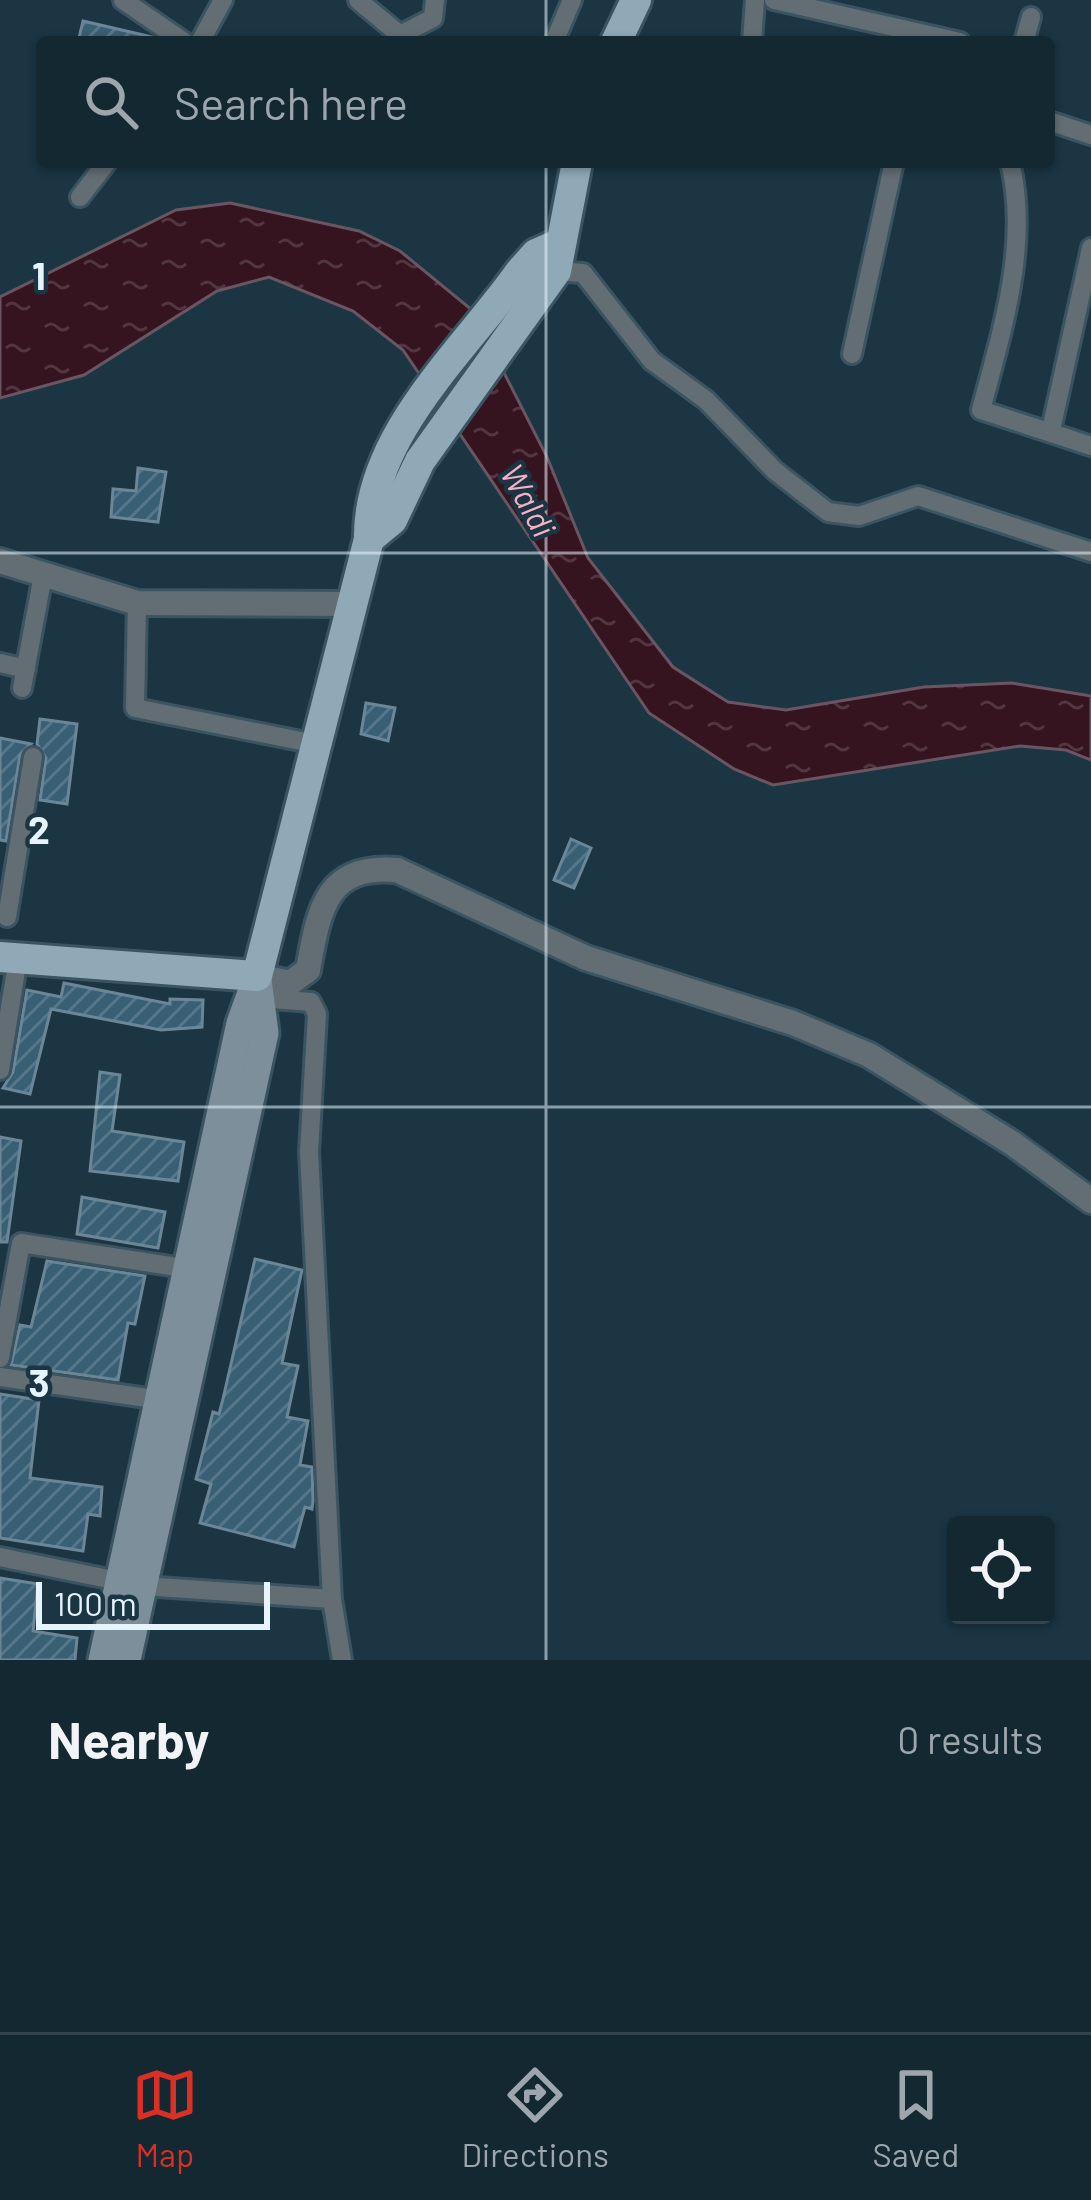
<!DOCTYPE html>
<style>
body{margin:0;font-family:Barlow,sans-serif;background:#21343e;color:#f1f3f6}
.controls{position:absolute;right:36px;bottom:36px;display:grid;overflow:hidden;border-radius:12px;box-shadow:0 3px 9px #0004}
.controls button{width:108px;height:108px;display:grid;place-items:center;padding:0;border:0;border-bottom:3px solid #33444d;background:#142832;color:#f1f3f6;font:60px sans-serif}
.scale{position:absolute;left:36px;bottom:30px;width:234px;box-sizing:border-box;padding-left:12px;border:6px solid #e5f4fd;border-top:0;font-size:33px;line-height:42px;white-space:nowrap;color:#e5f4fd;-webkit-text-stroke:9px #1b3543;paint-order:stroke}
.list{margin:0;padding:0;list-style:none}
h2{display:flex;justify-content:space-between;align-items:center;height:156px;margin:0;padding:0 48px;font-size:51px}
h2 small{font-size:39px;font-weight:400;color:#9da6ac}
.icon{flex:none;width:66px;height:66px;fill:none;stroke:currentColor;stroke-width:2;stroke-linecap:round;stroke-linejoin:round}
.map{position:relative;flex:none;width:1091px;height:1660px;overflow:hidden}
.search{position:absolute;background:#142832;box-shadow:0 3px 9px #0004;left:36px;right:36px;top:36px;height:132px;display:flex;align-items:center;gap:30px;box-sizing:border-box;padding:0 42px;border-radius:12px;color:#9da6ac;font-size:45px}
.sheet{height:372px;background:#142832}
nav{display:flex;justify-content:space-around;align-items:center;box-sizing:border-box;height:168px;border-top:3px solid #33444d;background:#142832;font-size:33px;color:#9da6ac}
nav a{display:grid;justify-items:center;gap:6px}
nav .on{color:#d93025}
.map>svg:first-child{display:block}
.water{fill:url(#water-ripples);stroke:#6a5662;stroke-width:3}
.building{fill:url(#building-hatch);stroke:#6b8797;stroke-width:3}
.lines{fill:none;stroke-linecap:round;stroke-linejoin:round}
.minor-casing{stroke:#3b5461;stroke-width:24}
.tertiary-casing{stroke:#3b5461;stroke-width:30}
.secondary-casing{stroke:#3b5461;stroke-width:33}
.primary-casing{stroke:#3b5461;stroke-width:36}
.minor{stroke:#626e74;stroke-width:18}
.tertiary{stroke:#626e74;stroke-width:24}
.secondary{stroke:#7c8f9a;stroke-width:27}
.primary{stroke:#90a9b7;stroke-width:30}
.grid{fill:none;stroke:#e5f4fd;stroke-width:3;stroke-opacity:0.55}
.labels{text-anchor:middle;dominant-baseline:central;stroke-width:9;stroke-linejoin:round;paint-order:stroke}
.water-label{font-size:33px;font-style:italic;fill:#f6b0c5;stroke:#1b3543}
.grid-label{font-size:39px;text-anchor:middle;font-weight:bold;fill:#e5f4fd;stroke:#1b3543;stroke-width:9;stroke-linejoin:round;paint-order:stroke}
</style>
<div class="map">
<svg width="1091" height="1660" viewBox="0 0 1091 1660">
<defs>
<pattern id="water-ripples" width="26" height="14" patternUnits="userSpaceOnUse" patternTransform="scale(3)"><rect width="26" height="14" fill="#35131f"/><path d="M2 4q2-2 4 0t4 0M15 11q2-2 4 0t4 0" fill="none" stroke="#523640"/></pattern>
<pattern id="building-hatch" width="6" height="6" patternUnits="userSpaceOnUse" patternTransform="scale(3)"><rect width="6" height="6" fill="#385f74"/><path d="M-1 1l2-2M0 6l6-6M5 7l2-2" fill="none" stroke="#557789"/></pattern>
</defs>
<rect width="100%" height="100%" fill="#1b3543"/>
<polygon class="water" points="230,203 359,231 400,251 472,310 547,457 588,558 673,667 728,702 786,710 924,687 1012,683 1091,696 1091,760 1066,750 1020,746 773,785 734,769 649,713 403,350 353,311 269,277 217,291 84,375 0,398 0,297 176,210"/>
<g class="building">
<polygon points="83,21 152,37 152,42 78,42"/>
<polygon points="138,468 166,472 158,522 111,517 113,489 136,491"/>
<polygon points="366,703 395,708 388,741 361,734"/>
<polygon points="40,719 77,724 67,804 40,800 46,758 37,744"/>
<polygon points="0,738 31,744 20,755 6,841 0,840"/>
<polygon points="571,839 591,848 574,888 554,880"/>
<polygon points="64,983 170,1004 170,999 203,1000 202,1027 161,1030 51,1009 30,1094 3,1088 13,1072 27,990 61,997"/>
<polygon points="100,1072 120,1075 112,1131 184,1142 178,1181 90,1171"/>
<polygon points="0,1137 21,1141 7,1242 0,1242"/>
<polygon points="82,1197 165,1212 158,1248 77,1234"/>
<polygon points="255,1259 302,1270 282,1363 298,1366 287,1417 308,1421 300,1465 312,1467 313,1501 312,1509 305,1507 294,1547 200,1523 211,1484 196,1479 213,1412 219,1414 223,1399"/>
<polygon points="47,1261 145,1276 135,1324 128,1323 118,1380 11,1365 20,1325 31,1327"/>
<polygon points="0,1394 39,1400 30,1478 102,1487 100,1516 88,1514 83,1551 0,1538"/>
<polygon points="0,1578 38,1584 33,1631 77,1638 75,1660 0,1660"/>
</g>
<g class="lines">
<defs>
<g id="minor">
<polyline points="123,0 184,42"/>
<polyline points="358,0 400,35"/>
<polyline points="774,0 960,42"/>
<polyline points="200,42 223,0"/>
<polyline points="398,42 400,35 433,18 435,0"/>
<polyline points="554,42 572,0"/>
<polyline points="752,42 755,0"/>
<polyline points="1024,42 1031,17"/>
<polyline points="1049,121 1091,135"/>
<path d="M1010 162C1030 244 1002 330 981 410L1091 446"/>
<polyline points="80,197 107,162"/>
<polyline points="556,271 583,273 652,361 706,400 775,471 828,512 859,516 918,496 1091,552"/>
<polyline points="852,354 894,162"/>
<polyline points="1051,430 1091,248"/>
<polyline points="137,603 135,708 316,744"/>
<polyline points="0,663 26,669"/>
<polyline points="22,688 43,575"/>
<polyline points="7,917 33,757"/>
<polyline points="260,998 311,1002 317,1014 309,1152 332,1599 342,1660"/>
<polyline points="0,1070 18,958"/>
<polyline points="0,1358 21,1243 190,1269"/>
<polyline points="0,1377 161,1400"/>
<polyline points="0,1557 143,1586 332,1599"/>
</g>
<g id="tertiary">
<polyline points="0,561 137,603 349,604"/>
<path d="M257 976 290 983 308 970C319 910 325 864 397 870L586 958 793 1023 869 1055 1012 1143 1091 1201"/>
</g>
<g id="secondary">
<polyline points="102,1660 240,1023 257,976"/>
<polyline points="127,1660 265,1033 258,980"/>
</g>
<g id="primary">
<polyline points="616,42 636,0"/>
<polyline points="369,539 392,520 420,461 556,271 577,162"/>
<path d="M0 957 257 976 369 539C367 436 464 351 520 272L536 254 561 243"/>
</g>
</defs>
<use href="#minor" class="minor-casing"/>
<use href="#tertiary" class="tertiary-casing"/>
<use href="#secondary" class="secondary-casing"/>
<use href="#primary" class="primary-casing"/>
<use href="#minor" class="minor"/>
<use href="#tertiary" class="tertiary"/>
<use href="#secondary" class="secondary"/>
<use href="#primary" class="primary"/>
</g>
<path class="grid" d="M546 0V42M546 162V1660M0 553H1091M0 1107H1091"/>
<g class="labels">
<g class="water-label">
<text transform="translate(529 500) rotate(61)">Waldi</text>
</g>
</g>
<g class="grid-label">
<text x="39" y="290">1</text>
<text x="39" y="844">2</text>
<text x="39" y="1397">3</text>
</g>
</svg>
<div class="controls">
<button><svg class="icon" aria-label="locate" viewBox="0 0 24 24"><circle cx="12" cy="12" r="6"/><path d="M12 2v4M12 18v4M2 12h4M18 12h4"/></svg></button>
</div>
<div class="scale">100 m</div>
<div class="search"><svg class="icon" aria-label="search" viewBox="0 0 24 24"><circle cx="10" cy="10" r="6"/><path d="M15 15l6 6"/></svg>Search here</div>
</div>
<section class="sheet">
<h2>Nearby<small>0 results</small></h2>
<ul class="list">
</ul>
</section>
<nav>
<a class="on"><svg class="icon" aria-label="map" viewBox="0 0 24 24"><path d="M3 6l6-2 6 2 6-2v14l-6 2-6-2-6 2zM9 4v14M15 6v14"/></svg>Map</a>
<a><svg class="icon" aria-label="directions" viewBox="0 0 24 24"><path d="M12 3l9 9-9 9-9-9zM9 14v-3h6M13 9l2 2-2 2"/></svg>Directions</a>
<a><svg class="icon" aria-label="saved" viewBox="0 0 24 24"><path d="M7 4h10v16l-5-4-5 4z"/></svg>Saved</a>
</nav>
